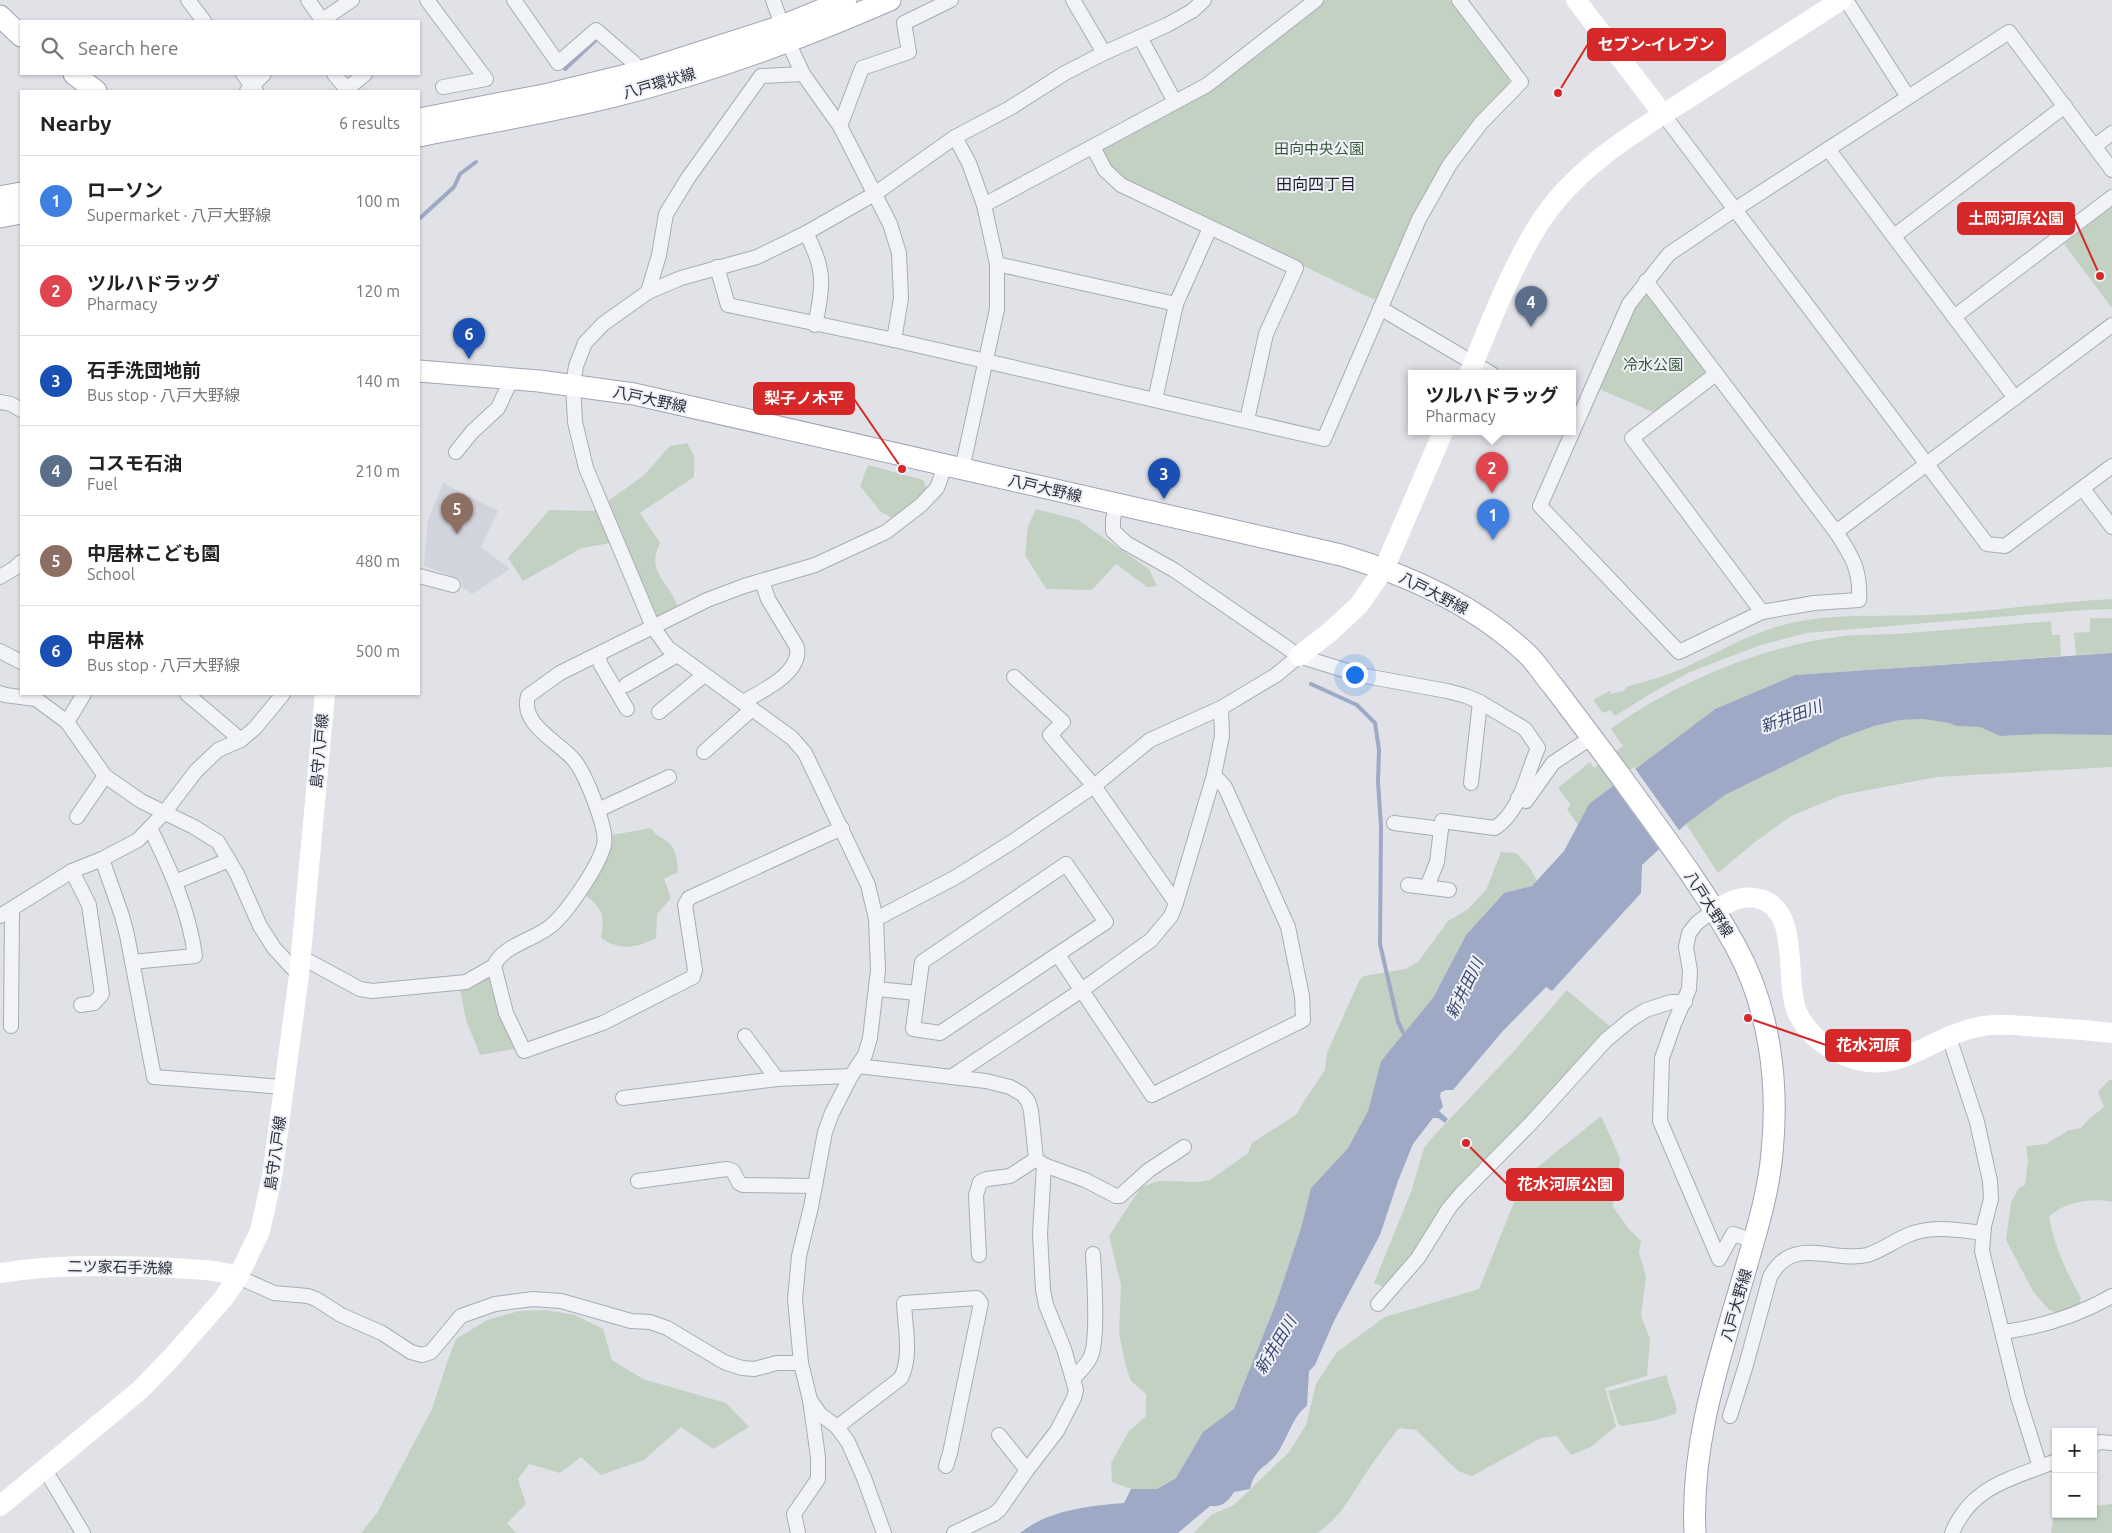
<!DOCTYPE html>
<meta charset="utf-8">
<style>
body{margin:0;font-family:Ubuntu,"Noto Sans JP",sans-serif;background:#f2f2f2;color:#222}
.controls{position:absolute;right:15px;bottom:15px;display:grid;overflow:hidden;border-radius:0px;box-shadow:0 1px 4px #0004}
.controls button{width:45px;height:45px;display:grid;place-items:center;padding:0;border:0;border-bottom:1px solid #e0e0e0;background:#fff;color:#222;font:25px sans-serif}
.you{position:absolute;left:1354px;top:674px;width:18px;height:18px;margin:-12px;border:4px solid #fff;border-radius:50%;background:#1a73e8;box-shadow:0 0 0 8px #1a73e833}
.badge{display:grid;place-items:center;width:32px;height:32px;border-radius:50%;background:#c4524e;color:#fff;font-size:16px;font-weight:700}
.pin{position:absolute;translate:-50% -41px;filter:drop-shadow(0 1px 2px #0008)}
.pin::after{content:'';position:absolute;top:26px;width:18px;height:15px;background:inherit;clip-path:polygon(0 0,100% 0,50% 100%)}
.popup{position:absolute;left:1408px;top:370px;width:168px;height:65px;box-sizing:border-box;display:grid;place-content:center;border-radius:0px;background:#fff;filter:drop-shadow(0 1px 4px #0005);font-size:16px;white-space:nowrap;color:#767676}
.popup b{font-size:19px;color:#222}
.popup::after{content:'';position:absolute;left:50%;top:100%;margin-left:-10px;border:10px solid transparent;border-top-color:#fff}
.list{margin:0;padding:0;list-style:none}
h2{display:flex;justify-content:space-between;align-items:center;height:65px;margin:0;padding:0 20px;font-size:21px}
h2 small{font-size:16px;font-weight:400;color:#767676}
.list li{display:grid;grid-template-columns:32px 1fr auto;gap:15px;align-items:center;box-sizing:border-box;height:90px;padding:0 20px;border-top:1px solid #e0e0e0}
.list b{display:block;font-size:19px;white-space:nowrap}
.list p{margin:0;font-size:16px;white-space:nowrap;color:#767676}
.list em{font-size:16px;font-style:normal;color:#767676}
.icon{flex:none;width:28px;height:28px;fill:none;stroke:currentColor;stroke-width:2;stroke-linecap:round;stroke-linejoin:round}
.map{position:relative;flex:none;width:2112px;height:1533px;overflow:hidden}
.search{position:absolute;background:#fff;box-shadow:0 1px 4px #0004;left:20px;top:20px;width:400px;height:55px;display:flex;align-items:center;gap:12px;box-sizing:border-box;padding:0 18px;border-radius:0px;color:#767676;font-size:19px}
.panel{position:absolute;background:#fff;box-shadow:0 1px 4px #0004;left:20px;top:90px;width:400px;height:605px;border-radius:0px}
.map>svg:first-child{display:block}
.built{fill:#d2d4dd}
.green{fill:#c3d1c2}
.water{fill:#9ea9c5}
.pier{fill:#e0e2e8}
.lines{fill:none;stroke-linecap:round;stroke-linejoin:round}
.stream{stroke:#9ea9c5;stroke-width:4}
.street-casing{stroke:#a9acb5;stroke-width:16}
.primary-casing{stroke:#a0a4b3;stroke-width:23}
.street{stroke:#f2f3f7;stroke-width:14}
.secondary{stroke:#fff;stroke-width:20}
.primary{stroke:#fff;stroke-width:21}
.labels{text-anchor:middle;dominant-baseline:central;stroke-width:4;stroke-linejoin:round;paint-order:stroke}
.street-label{font-size:15px;fill:#2a2d3e;stroke:#eff1f6}
.park-label{font-size:15px;fill:#385938;stroke:#eff1f6}
.neighbourhood-label{font-size:16px;fill:#1c1f2f;stroke:#eff1f6}
.water-label{font-size:16px;font-style:italic;fill:#37456f;stroke:#eff1f6}
.leader{fill:none;stroke:#d62828;stroke-width:2}
.callout-dot{fill:#d62828;stroke:#eff1f6;stroke-width:2}
.callout{fill:#d62828;stroke:#d62828;stroke-width:2}
.callout-label{font-size:16px;text-anchor:middle;font-weight:bold;fill:#fff}
</style>
<div class="map">
<svg width="2112" height="1533" viewBox="0 0 2112 1533">
<rect width="100%" height="100%" fill="#e0e2e8"/>
<polygon class="built" points="443,483 498,511 481,547 510,569 472,594 462,587 462,579 424,566 428,520"/>
<g class="green">
<path d="M1326 0H1450L1509 79V85C1495 99 1481 111 1469 126 1427 179 1402 240 1375 300L1124 181C1114 171 1102 161 1103 147L1207 90Z"/>
<polygon points="2112,207 2112,308 2064,244"/>
<polygon points="1643,295 1650,295 1705,367 1704,375 1655,413 1599,389 1636,302"/>
<path d="M687 443 694 455V477L640 513 660 543C645 573 670 581 678 608L656 618 622 541 582 548 523 581 508 558 549 510 594 511 643 476 670 446Z"/>
<polygon points="868,465 923,480 928,491 894,519 881,512 860,486"/>
<polygon points="1036,509 1078,520 1149,569 1157,586 1147,587 1116,564 1092,590 1046,589 1025,555 1028,526"/>
<path d="M2112 599V609L2082 610 1806 633 1758 646 1690 672 1650 694 1615 716 1610 710 1603 713 1594 701V699L1610 691 1611 694 1626 690 1625 687C1644 682 1662 677 1679 670 1712 656 1742 637 1776 627 1825 612 1877 617 1927 615 1989 612 2050 602 2112 599Z"/>
<polygon points="2090,618 2112,618 2112,653 2076,655 2074,633 2090,632"/>
<path d="M2051 621 2052 635H2060L2061 656 1795 675 1715 709 1589 804 1578 825 1567 809 1571 805 1558 788 1590 762 1594 768 1623 746 1611 729C1670 685 1757 649 1830 638 1852 634 1874 635 1895 634 1947 630 1999 626 2051 621Z"/>
<polygon points="1923,719 1949,723 1956,726 1981,727 2000,736 2042,734 2112,735 2112,767 1937,777 1842,795 1791,816 1751,845 1718,873 1686,824 1725,795 1841,738 1874,726 1900,720"/>
<path d="M651 828C655 834 658 836 664 839 676 845 677 860 678 872L664 879 671 898 657 914 656 938C637 948 620 951 601 938 605 915 603 909 584 894L599 871 610 848 612 835Z"/>
<polygon points="1501,852 1516,853 1530,868 1537,881 1532,886 1504,893 1466,935 1433,998 1381,1061 1368,1111 1348,1148 1311,1188 1301,1228 1276,1303 1235,1409 1203,1432 1176,1478 1157,1489 1131,1489 1112,1482 1111,1463 1129,1431 1146,1416 1146,1394 1131,1381 1126,1367 1119,1333 1121,1285 1109,1236 1141,1187 1159,1181 1197,1182 1210,1180 1248,1153 1252,1143 1297,1114 1304,1101 1325,1070 1327,1053 1359,981 1364,976 1405,969 1418,962 1448,921 1467,910 1486,890"/>
<polygon points="492,974 517,1045 514,1049 480,1055 466,1020 460,989"/>
<polygon points="1567,990 1612,1028 1423,1243 1388,1289 1374,1283 1411,1192 1424,1148 1432,1138 1514,1051"/>
<path d="M2109 1080H2112V1202C2092 1197 2063 1202 2049 1217 2055 1248 2066 1271 2081 1298L2079 1305 2058 1313 2049 1310 2033 1291 2006 1240 2011 1202 2019 1188 2025 1185 2028 1160 2026 1146 2046 1144 2069 1130 2081 1128 2089 1119 2104 1107 2098 1092Z"/>
<path d="M1601 1116 1620 1158 1613 1207 1629 1229 1641 1241 1639 1252 1646 1277 1641 1315 1650 1339 1647 1376 1605 1388 1616 1426 1591 1447 1571 1455 1557 1436 1541 1438 1472 1476 1458 1471 1416 1430 1399 1428C1387 1444 1374 1460 1364 1476 1348 1500 1342 1516 1317 1533H1194L1211 1515 1234 1505 1289 1452 1306 1425 1316 1384 1337 1352 1385 1317 1479 1289 1524 1178Z"/>
<polygon points="545,1310 575,1315 603,1329 612,1360 643,1379 726,1403 749,1427 713,1449 681,1427 644,1460 601,1475 581,1457 560,1473 529,1464 518,1479 526,1504 507,1523 516,1533 361,1533 377,1513 432,1409 448,1360 456,1339 487,1320 519,1311"/>
<polygon points="1666,1375 1677,1409 1675,1414 1652,1421 1621,1426 1618,1423 1608,1391"/>
<polygon points="2112,1504 2112,1533 2051,1533 2053,1518 2064,1514 2093,1514 2093,1506"/>
</g>
<path class="water" d="M2112 653V735L2042 734 2000 736 1980 727 1956 726 1949 723 1923 719 1900 720 1874 726 1841 738 1725 795 1686 824 1642 865 1641 893 1552 991 1546 987 1502 1032 1453 1090H1446L1441 1092 1440 1096 1443 1107 1439 1111 1448 1119 1445 1123 1438 1118H1433L1413 1144 1398 1181 1380 1235 1334 1321 1315 1365 1309 1371 1307 1406C1292 1416 1287 1441 1276 1455 1263 1470 1256 1467 1250 1489L1234 1492C1227 1503 1222 1507 1210 1506L1178 1533H1020C1049 1510 1088 1506 1124 1503L1131 1489H1157L1176 1478 1203 1432 1234 1409 1276 1303 1301 1228 1311 1188 1348 1148 1368 1111 1381 1061 1433 998 1466 935 1504 893 1532 886 1564 851 1589 804 1715 709 1795 675Z"/>
<polygon class="pier" points="1634,767 1681,833 1661,852 1612,784"/>
<g class="lines">
<g class="stream">
<polyline points="565,69 598,38"/>
<polyline points="419,219 454,187 460,174 476,162"/>
<polyline points="1311,684 1357,705 1375,723 1379,750 1378,782 1381,826 1380,944 1398,1022 1406,1038"/>
</g>
<defs>
<g id="street">
<polyline points="188,0 204,21"/>
<polyline points="308,0 322,20"/>
<polyline points="427,0 486,79 443,87"/>
<polyline points="514,0 558,63 596,30 634,63 639,72"/>
<polyline points="773,0 788,42 803,74 840,126 890,224 899,253 901,298 894,340"/>
<polyline points="1073,0 1104,53"/>
<polyline points="1846,0 1908,97"/>
<polyline points="321,21 352,0"/>
<polyline points="1140,37 1175,102"/>
<polyline points="243,74 256,91"/>
<polyline points="334,74 348,91"/>
<polyline points="347,89 365,74"/>
<polyline points="247,91 264,74"/>
<polyline points="1663,114 1987,544 2005,546 2112,466"/>
<polyline points="840,126 862,68 909,52 904,23 951,0"/>
<polyline points="955,137 969,163 984,205 997,264 997,309 962,469"/>
<polyline points="2095,146 2112,133"/>
<polyline points="1093,147 1105,170 1121,185 1296,268 1266,334 1247,420"/>
<polyline points="1828,149 2015,398"/>
<polyline points="984,205 1207,85 1316,0"/>
<path d="M806 233C825 269 824 285 815 325"/>
<polyline points="1894,236 2065,106"/>
<polyline points="997,264 1176,304"/>
<polyline points="717,267 728,305 894,340 1324,439 1419,219 1450,164 1481,123 1521,82 1459,0"/>
<path d="M1646 281 1836 532C1852 556 1861 571 1859 600L1814 603 1762 612 1679 652 1540 506 1629 304 1669 254 1734 210 2009 32 2112 170"/>
<polyline points="648,292 659,255 666,214 688,178 761,76 803,74"/>
<polyline points="1380,308 1492,374"/>
<polyline points="1954,317 2112,197"/>
<polyline points="1716,374 1632,438 1762,612"/>
<polyline points="1155,400 1176,304 1210,228"/>
<polyline points="0,402 11,404 21,410"/>
<polyline points="456,452 472,432 498,408 512,378"/>
<polyline points="2083,489 2112,527"/>
<path d="M1116 504 1113 520V531L1126 543 1174 570 1299 656 1360 675 1447 691 1466 696 1480 702 1525 729 1538 748C1526 775 1521 811 1495 828L1442 821 1437 862 1427 887"/>
<polyline points="1836,532 2112,325"/>
<polyline points="419,576 453,585"/>
<polyline points="0,577 15,568 21,562"/>
<polyline points="0,651 21,662"/>
<polyline points="598,655 601,665 627,709"/>
<polyline points="1014,677 1063,722 1050,735 1094,786 1176,903"/>
<polyline points="626,685 677,655"/>
<polyline points="0,693 5,695 36,699 67,722 105,776 141,801 194,827 218,842 237,874 260,926 274,948 299,975"/>
<polyline points="187,694 241,740"/>
<path d="M743 702C762 691 802 673 797 647L768 599 762 581"/>
<polyline points="659,712 704,675"/>
<polyline points="67,722 84,694"/>
<polyline points="704,752 752,709"/>
<polyline points="1471,783 1480,702"/>
<polyline points="1518,798 1526,801 1553,763 1592,737"/>
<polyline points="598,810 669,777"/>
<polyline points="77,817 105,776"/>
<polyline points="1394,823 1441,829"/>
<polyline points="102,859 122,916 127,935 154,1077 284,1087"/>
<polygon points="1066,864 1106,922 940,1033 913,1029 922,962"/>
<polyline points="72,871 89,905 102,994 94,1003 81,1005"/>
<polyline points="175,882 229,860"/>
<polyline points="1408,885 1449,890"/>
<polyline points="1714,910 1697,923 1689,933 1686,947 1690,971 1689,989 1674,1024 1662,1058 1660,1121 1719,1259 1733,1234 1754,1241"/>
<polyline points="0,916 72,871 102,859 138,840 164,813 196,771 218,750 241,740 255,728 283,694"/>
<polyline points="876,919 956,877 1012,842 1094,786 1150,740 1221,708 1276,675 1299,656"/>
<polyline points="1058,955 1152,1095 1303,1020 1302,996 1288,927 1225,787 1214,775"/>
<path d="M301 957 360 989 372 991 466 982 494 966C502 945 537 939 552 925 568 911 599 866 604 845 608 829 585 773 574 760 558 741 520 725 528 696L560 673 707 600 744 586 815 565 886 532 921 505 937 488 945 466"/>
<path d="M132 962 195 956C189 910 170 869 150 828"/>
<polyline points="494,966 506,1013 524,1051 603,1023 693,977 695,970 685,905 689,898 842,828"/>
<polyline points="877,989 917,993"/>
<polyline points="11,1026 12,909"/>
<polyline points="745,1036 777,1079"/>
<polyline points="1949,1037 1977,1122 1990,1181 1991,1199 1984,1226 1982,1251 2018,1397 2040,1467"/>
<polyline points="858,1066 986,1081 1010,1087 1022,1094 1028,1101 1031,1111 1036,1159 1044,1165 1085,1180 1116,1196 1120,1196 1149,1170 1184,1147"/>
<polyline points="951,1077 1082,990 1151,940 1171,916 1176,903 1214,775 1222,736 1221,708"/>
<polyline points="623,1098 777,1079 851,1076"/>
<polyline points="638,1181 727,1169 733,1171 739,1183 743,1185 815,1186"/>
<polyline points="979,1255 976,1195 980,1182 987,1179 1010,1176 1036,1159"/>
<polyline points="238,1277 274,1293 308,1296 316,1299 341,1315 382,1333 411,1352 422,1355 431,1352 461,1316 495,1304 533,1299 561,1301 631,1321 650,1322 667,1328 724,1362 742,1368 754,1369 777,1363 801,1363"/>
<polyline points="1378,1304 1418,1258 1449,1208 1461,1194 1532,1122 1606,1040 1630,1020 1646,1010 1671,1002 1685,1002"/>
<path d="M2003 1332C2041 1327 2079 1315 2112 1296"/>
<path d="M1073 1379C1078 1373 1086 1366 1090 1358 1099 1343 1094 1274 1093 1254"/>
<path d="M1730 1416 1746 1365 1770 1277C1793 1234 1832 1263 1867 1255 1881 1251 1894 1241 1908 1235 1932 1225 1958 1230 1983 1233"/>
<path d="M837 1427 901 1378C912 1356 905 1327 904 1303L977 1298 981 1303 950 1453 946 1466"/>
<polyline points="999,1435 1027,1470"/>
<polyline points="2093,1445 2100,1442 2112,1443"/>
<polyline points="44,1468 83,1533"/>
<polyline points="798,1533 794,1514 818,1479 818,1457 810,1400"/>
<polyline points="884,1533 864,1478 848,1442 837,1427 820,1414 810,1400 801,1363 795,1299 799,1256 811,1207 825,1132 832,1113 851,1076 865,1055 870,1038 878,970 876,919 868,885 805,753 792,738 668,648 653,627 586,468 575,422 573,385 576,366 585,343 603,324 648,292 681,278 757,257 806,233 876,193 955,137 1010,108 1065,73 1104,53 1167,25 1192,11 1204,0"/>
<polyline points="954,1533 994,1514 1000,1509 1027,1470 1057,1431 1074,1398 1076,1390 1064,1349 1046,1305 1043,1290 1040,1234 1044,1165"/>
<path d="M1952 1533C1972 1485 2012 1479 2056 1461"/>
</g>
<g id="primary">
<polyline points="0,16 21,36"/>
<polyline points="74,74 96,91"/>
<polyline points="419,119 549,94 639,72 782,26 846,0"/>
<path d="M419 136C484 123 550 112 615 96 710 72 801 39 890 0"/>
<polyline points="0,197 21,193"/>
<polyline points="0,217 21,213"/>
<path d="M419 371 539 381 634 394 1341 555C1408 575 1476 605 1527 654 1537 663 1544 676 1553 686 1578 719 1603 752 1627 785 1665 838 1705 890 1736 947 1770 1009 1779 1083 1772 1153 1769 1188 1759 1223 1749 1257 1724 1346 1690 1438 1695 1533"/>
</g>
</defs>
<use href="#street" class="street-casing"/>
<use href="#primary" class="primary-casing"/>
<use href="#street" class="street"/>
<g class="secondary">
<polyline points="1576,0 1663,114"/>
<path d="M1469 374C1490 324 1510 270 1539 224 1576 165 1641 129 1698 92 1746 61 1793 31 1841 0"/>
<polyline points="1299,656 1330,632 1359,605 1384,569 1443,432"/>
<path d="M1714 910C1729 902 1743 894 1760 899 1801 910 1784 980 1797 1012 1804 1027 1815 1039 1830 1048 1894 1087 1924 1036 1983 1026 2002 1023 2021 1026 2040 1027 2064 1029 2088 1030 2112 1033"/>
<path d="M0 1273C57 1264 116 1265 174 1268 196 1270 218 1269 238 1277"/>
<polyline points="0,1506 140,1390 171,1358 223,1299 238,1277 260,1231 272,1177 299,975 325,694"/>
</g>
<use href="#primary" class="primary"/>
</g>
<g class="labels">
<g class="street-label">
<text transform="translate(659 83) rotate(-16)">八戸環状線</text>
<text transform="translate(650 399) rotate(12)">八戸大野線</text>
<text transform="translate(1045 488) rotate(13)">八戸大野線</text>
<text transform="translate(1434 593) rotate(27)">八戸大野線</text>
<text transform="translate(319 751) rotate(-85)">島守八戸線</text>
<text transform="translate(1709 904) rotate(57)">八戸大野線</text>
<text transform="translate(275 1153) rotate(-82)">島守八戸線</text>
<text transform="translate(120 1267) rotate(1)">二ツ家石手洗線</text>
<text transform="translate(1736 1305) rotate(-74)">八戸大野線</text>
</g>
<g class="park-label">
<text x="1319" y="148">田向中央公園</text>
<text x="1653" y="364">冷水公園</text>
</g>
<g class="neighbourhood-label">
<text x="1316" y="184">田向四丁目</text>
</g>
<g class="water-label">
<text transform="translate(1791 716) rotate(-20)">新井田川</text>
<text transform="translate(1464 988) rotate(-64)">新井田川</text>
<text transform="translate(1275 1345) rotate(-59)">新井田川</text>
</g>
</g>
<path class="leader" d="M1558 93L1588 44M2100 276L2074 218M902 469L854 399M1748 1018L1826 1045M1466 1143L1507 1184"/>
<g class="callout-dot">
<circle cx="1558" cy="93" r="5"/>
<circle cx="2100" cy="276" r="5"/>
<circle cx="902" cy="469" r="5"/>
<circle cx="1748" cy="1018" r="5"/>
<circle cx="1466" cy="1143" r="5"/>
</g>
<g class="callout">
<rect x="1588" y="29" width="137" height="31" rx="5"/>
<rect x="1958" y="203" width="116" height="31" rx="5"/>
<rect x="754" y="383" width="100" height="31" rx="5"/>
<rect x="1826" y="1030" width="84" height="31" rx="5"/>
<rect x="1507" y="1169" width="116" height="31" rx="5"/>
</g>
<g class="callout-label">
<text x="1656" y="50">セブン-イレブン</text>
<text x="2016" y="224">土岡河原公園</text>
<text x="804" y="404">梨子ノ木平</text>
<text x="1868" y="1051">花水河原</text>
<text x="1565" y="1190">花水河原公園</text>
</g>
</svg>
<div class="controls">
<button>+</button>
<button>−</button>
</div>
<div class="you"></div>
<div class="pin badge" style="left:1493px;top:540px;background:#3f7fe0">1</div>
<div class="pin badge" style="left:1492px;top:493px;background:#e0444e">2</div>
<div class="popup"><b>ツルハドラッグ</b>Pharmacy</div>
<div class="pin badge" style="left:1164px;top:499px;background:#1a4fb4">3</div>
<div class="pin badge" style="left:1531px;top:327px;background:#5c6f8a">4</div>
<div class="pin badge" style="left:457px;top:534px;background:#8d6e63">5</div>
<div class="pin badge" style="left:469px;top:359px;background:#1a4fb4">6</div>
<div class="search"><svg class="icon" aria-label="search" viewBox="0 0 24 24"><circle cx="10" cy="10" r="6"/><path d="M15 15l6 6"/></svg>Search here</div>
<section class="panel">
<h2>Nearby<small>6 results</small></h2>
<ul class="list">
<li><span class="badge" style="background:#3f7fe0">1</span><div><b>ローソン</b><p>Supermarket · 八戸大野線</p></div><em>100 m</em></li>
<li><span class="badge" style="background:#e0444e">2</span><div><b>ツルハドラッグ</b><p>Pharmacy</p></div><em>120 m</em></li>
<li><span class="badge" style="background:#1a4fb4">3</span><div><b>石手洗団地前</b><p>Bus stop · 八戸大野線</p></div><em>140 m</em></li>
<li><span class="badge" style="background:#5c6f8a">4</span><div><b>コスモ石油</b><p>Fuel</p></div><em>210 m</em></li>
<li><span class="badge" style="background:#8d6e63">5</span><div><b>中居林こども園</b><p>School</p></div><em>480 m</em></li>
<li><span class="badge" style="background:#1a4fb4">6</span><div><b>中居林</b><p>Bus stop · 八戸大野線</p></div><em>500 m</em></li>
</ul>
</section>
</div>
